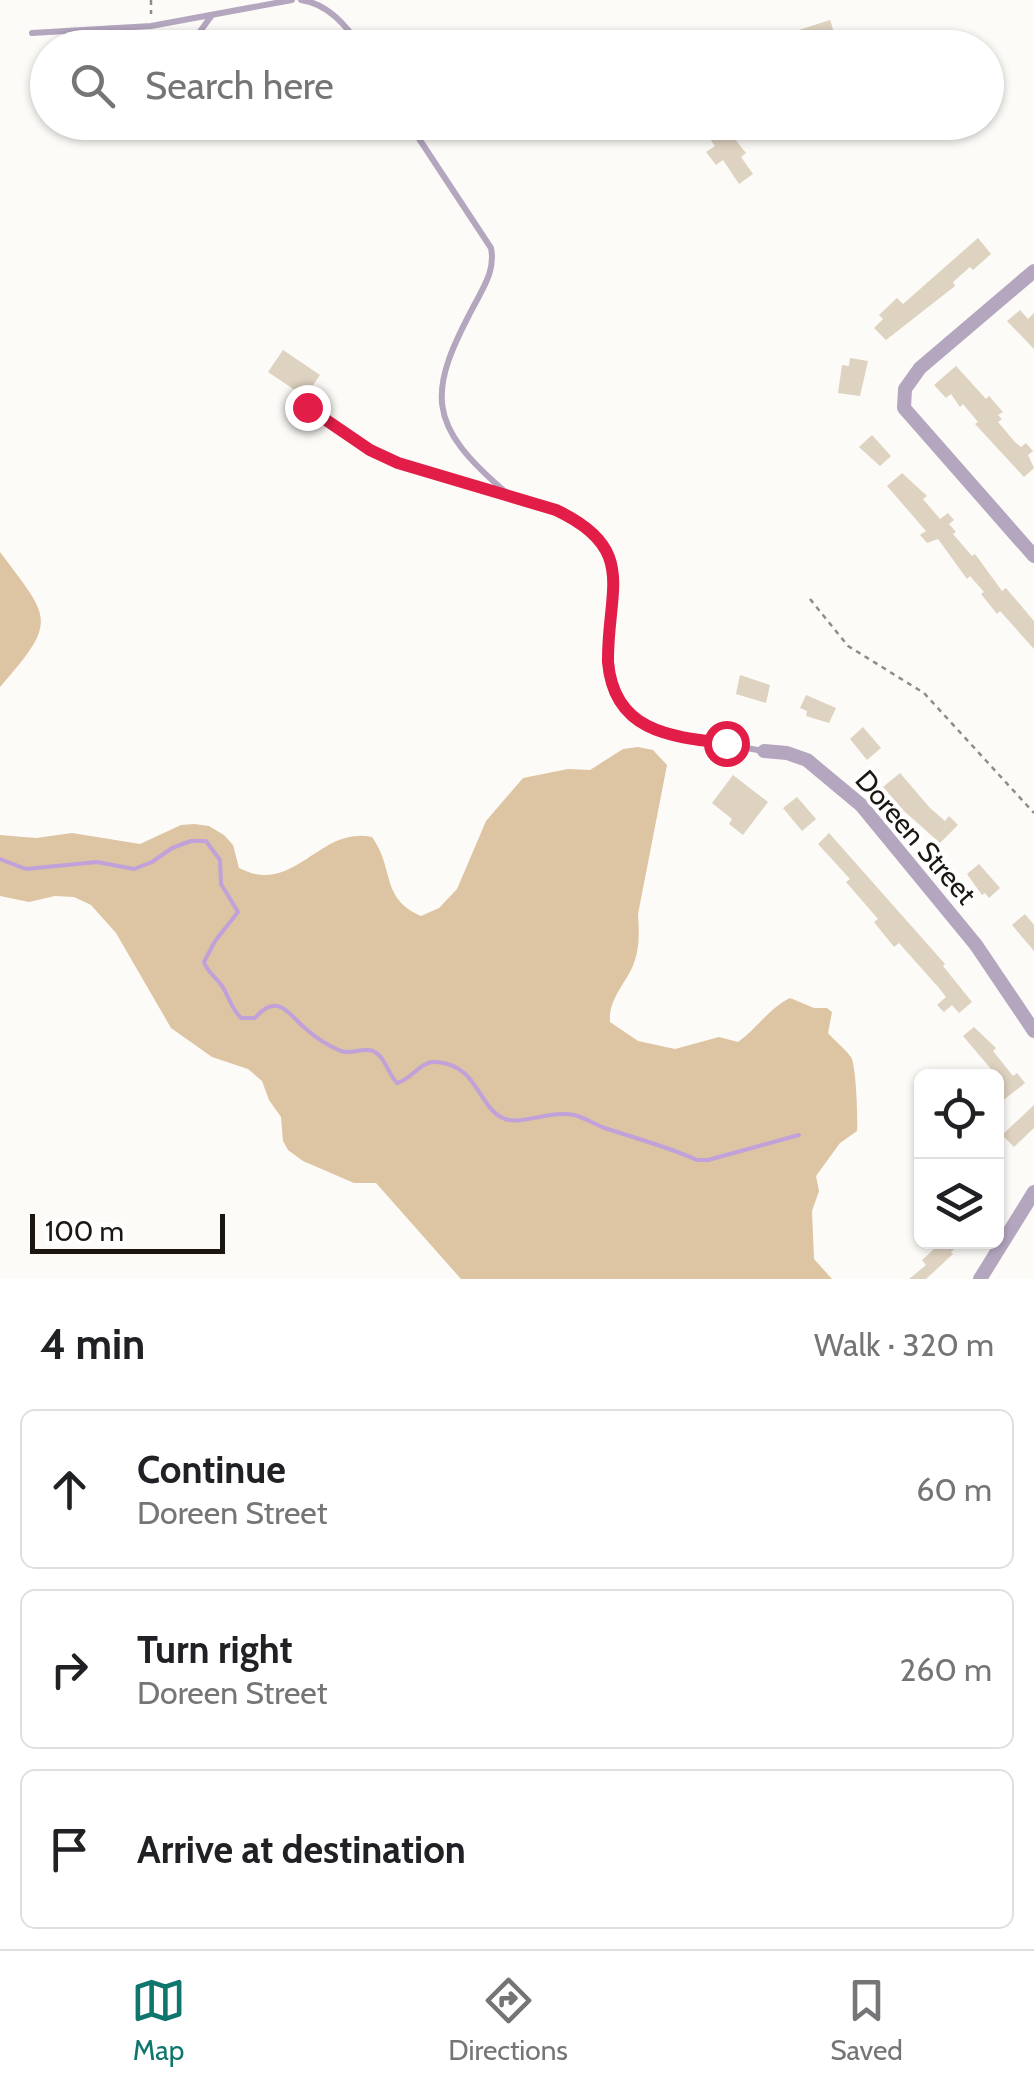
<!DOCTYPE html>
<meta charset="utf-8">
<style>
body{margin:0;font-family:Cabin,sans-serif;background:#f2f2f2;color:#202124}
.controls{position:absolute;right:30px;bottom:30px;display:grid;overflow:hidden;border-radius:15px;box-shadow:0 2px 8px #0004}
.controls button{width:90px;height:90px;display:grid;place-items:center;padding:0;border:0;border-bottom:2px solid #e0e0e0;background:#fff;color:#202124;font:50px sans-serif}
.scale{position:absolute;left:30px;bottom:25px;width:195px;box-sizing:border-box;padding-left:10px;border:5px solid #1b1710;border-top:0;font-size:28px;line-height:35px;white-space:nowrap;color:#1b1710;-webkit-text-stroke:8px #fff;paint-order:stroke}
.stop{position:absolute;width:30px;height:30px;margin:-22px;border:8px solid #e11d48;border-radius:50%;background:#fff}
.stop.end{background:#e11d48;border-color:#fff;box-shadow:0 2px 10px #0008}
.list{margin:0;padding:0;list-style:none}
h2{display:flex;justify-content:space-between;align-items:center;height:130px;margin:0;padding:0 40px;font-size:42px}
h2 small{font-size:32px;font-weight:400;color:#757577}
.list li{display:grid;grid-template-columns:65px 1fr auto;gap:30px;align-items:center;box-sizing:border-box;height:160px;margin:0 20px 20px;padding:0 20px;border:2px solid #e0e0e0;border-radius:15px}
.list b{display:block;font-size:38px;white-space:nowrap}
.list p{margin:0;font-size:32px;white-space:nowrap;color:#757577}
.list em{font-size:32px;font-style:normal;color:#757577}
.icon{flex:none;width:55px;height:55px;fill:none;stroke:currentColor;stroke-width:2;stroke-linecap:round;stroke-linejoin:round}
.map{position:relative;flex:none;width:1034px;height:1279px;overflow:hidden}
.search{position:absolute;background:#fff;box-shadow:0 2px 8px #0004;left:30px;right:30px;top:30px;height:110px;display:flex;align-items:center;gap:25px;box-sizing:border-box;padding:0 35px;border-radius:55px;color:#757577;font-size:38px}
.sheet{height:670px;background:#fff}
nav{display:flex;justify-content:space-around;align-items:center;box-sizing:border-box;height:140px;border-top:2px solid #e0e0e0;background:#fff;font-size:28px;color:#757577}
nav a{display:grid;justify-items:center;gap:5px}
nav .on{color:#0f766e}
.map>svg:first-child{display:block}
.green{fill:#ddc4a2}
.lines{fill:none;stroke-linecap:round;stroke-linejoin:round}
.stream{stroke:#c0a1d9;stroke-width:4}
.building{fill:#ded2c0}
.path{stroke:#8f8c87;stroke-width:2.5;stroke-dasharray:5 5;stroke-linecap:butt}
.lane{stroke:#b4a6bf;stroke-width:6}
.street{stroke:#b4a6bf;stroke-width:14}
.route{stroke:#e11d48;stroke-width:12}
.labels{text-anchor:middle;dominant-baseline:central;stroke-width:8;stroke-linejoin:round;paint-order:stroke}
.street-label{font-size:28px;fill:#1b1710;stroke:#fff}
</style>
<div class="map">
<svg width="1034" height="1279" viewBox="0 0 1034 1279">
<rect width="100%" height="100%" fill="#fdfbf7"/>
<g class="green">
<path d="M0 552C50 619 59 620 0 687Z"/>
<path d="M638 747 653 750 667 765 638 914C639 930 640 947 634 963 626 984 608 999 610 1022L638 1041 675 1049 719 1037 738 1042C757 1029 769 1008 790 998L814 1008H827L832 1012 828 1033C835 1041 845 1049 851 1057 856 1065 858 1118 857 1131L840 1143 816 1176 819 1191 812 1211 814 1259 832 1279H461L376 1183H354L303 1161 288 1150 283 1141 281 1117 269 1100 262 1081 248 1069 212 1057 171 1028 116 933 91 905 74 897 55 896 29 902 0 896V835L36 838 72 833 140 844 181 825 194 824 209 826 224 835 233 845 239 868C295 897 318 826 372 837 395 869 380 898 421 916L439 908 457 889 486 821 523 778 568 769 590 770 623 749Z"/>
</g>
<g class="lines">
<path class="stream" d="M0 859 26 869 97 862 134 869 152 862 172 848 191 841H206L220 860 221 884 238 912 215 941 204 962C208 974 218 978 224 989 230 1000 231 1008 241 1018H255C278 991 289 1015 306 1029 316 1038 329 1046 341 1051 352 1055 362 1047 373 1051 385 1056 388 1074 397 1083 412 1080 420 1060 437 1062 480 1066 477 1108 505 1119 522 1125 552 1110 574 1115 583 1117 593 1123 602 1127 634 1138 666 1146 697 1160H708L799 1135"/>
</g>
<g class="building">
<polygon points="830,20 837,41 817,48 777,48 774,38"/>
<polygon points="723,124 746,153 741,157 753,174 739,184 723,160 716,165 706,152 715,146 707,135"/>
<polygon points="978,238 991,254 973,270 970,267 953,282 955,286 886,340 874,328 883,319 879,315 897,298 903,304"/>
<polygon points="1020,310 1028,319 1034,313 1034,349 1007,321"/>
<polygon points="283,350 320,375 305,397 268,372"/>
<polygon points="850,358 868,361 860,396 838,393 842,365 849,366"/>
<polygon points="956,366 986,399 989,396 1003,412 998,415 1002,419 998,422 1014,441 1021,447 1026,443 1033,451 1028,455 1034,468 1024,477 975,424 978,422 963,404 960,407 951,394 946,398 934,385"/>
<polygon points="872,435 891,456 880,466 859,447"/>
<polygon points="902,473 927,496 923,499 940,519 948,513 954,520 949,524 956,532 953,534 972,556 975,554 1002,591 1006,588 1034,621 1034,649 1000,611 997,614 981,594 984,592 970,576 967,579 938,539 927,543 920,535 926,531 887,486"/>
<polygon points="740,675 770,685 766,703 736,694"/>
<polygon points="806,695 836,708 829,723 806,716 807,711 800,708"/>
<polygon points="863,727 881,748 867,760 850,739"/>
<polygon points="900,773 930,808 945,821 949,816 958,825 940,843 904,811 883,787"/>
<polygon points="733,775 768,802 743,835 729,824 732,819 712,803"/>
<polygon points="797,797 816,819 802,831 783,808"/>
<polygon points="829,833 945,964 943,966 972,1002 959,1013 952,1005 944,1012 937,1005 946,997 939,988 899,943 894,947 874,922 878,919 846,882 850,879 818,844"/>
<polygon points="979,864 1000,888 989,898 985,893 982,895 967,874"/>
<polygon points="1025,914 1034,925 1034,951 1012,925"/>
<polygon points="974,1027 996,1048 993,1051 1013,1076 1017,1073 1025,1083 996,1106 996,1076 991,1076 988,1072 991,1069 963,1036"/>
<polygon points="1034,1105 1034,1128 1014,1147 1002,1135"/>
<polygon points="942,1242 962,1242 951,1252 953,1254 926,1279 909,1279 926,1265 922,1260"/>
</g>
<g class="lines">
<g class="path">
<polyline points="151,0 151,14"/>
<polyline points="810,599 848,646 924,693 1034,813"/>
</g>
<g class="lane">
<path d="M301 0C329 4 346 26 362 48"/>
<polyline points="32,33 151,26 292,0"/>
<polyline points="188,48 212,15"/>
<path d="M408 122 491 248C495 268 486 283 477 300 426 394 425 424 509 495"/>
<path d="M307 407 370 450 397 463 556 510C639 549 607 590 608 662 616 745 702 738 763 751"/>
</g>
<g class="street">
<polyline points="1034,271 920,368 905,389 904,408 1034,556"/>
<polyline points="764,751 787,753 807,760 861,805 976,945 1034,1031"/>
<polyline points="980,1279 1034,1192"/>
</g>
</g>
<g class="lines">
<path class="route" d="M307 407 370 450 398 463 556 510C639 549 607 590 608 662 614 732 671 737 726 743"/>
</g>
<g class="labels">
<g class="street-label">
<text transform="translate(916 837) rotate(49)">Doreen Street</text>
</g>
</g>
</svg>
<div class="controls">
<button><svg class="icon" aria-label="locate" viewBox="0 0 24 24"><circle cx="12" cy="12" r="6"/><path d="M12 2v4M12 18v4M2 12h4M18 12h4"/></svg></button>
<button><svg class="icon" aria-label="layers" viewBox="0 0 24 24"><path d="M12 4l9 5-9 5-9-5zM3 14l9 5 9-5"/></svg></button>
</div>
<div class="scale">100 m</div>
<div class="stop" style="left:726px;top:743px"></div>
<div class="stop end" style="left:307px;top:407px"></div>
<div class="search"><svg class="icon" aria-label="search" viewBox="0 0 24 24"><circle cx="10" cy="10" r="6"/><path d="M15 15l6 6"/></svg>Search here</div>
</div>
<section class="sheet">
<h2>4 min<small>Walk · 320 m</small></h2>
<ul class="list">
<li><svg class="icon" aria-label="ahead" viewBox="0 0 24 24"><path d="M12 20V5M6 11l6-6 6 6"/></svg><div><b>Continue</b><p>Doreen Street</p></div><em>60 m</em></li>
<li><svg class="icon" aria-label="right" viewBox="0 0 24 24"><path d="M7 20v-9h11M14 6l5 5-5 5"/></svg><div><b>Turn right</b><p>Doreen Street</p></div><em>260 m</em></li>
<li><svg class="icon" aria-label="arrive" viewBox="0 0 24 24"><path d="M6 21V4h12l-3 4 3 4H6"/></svg><div><b>Arrive at destination</b></div></li>
</ul>
</section>
<nav>
<a class="on"><svg class="icon" aria-label="map" viewBox="0 0 24 24"><path d="M3 6l6-2 6 2 6-2v14l-6 2-6-2-6 2zM9 4v14M15 6v14"/></svg>Map</a>
<a><svg class="icon" aria-label="directions" viewBox="0 0 24 24"><path d="M12 3l9 9-9 9-9-9zM9 14v-3h6M13 9l2 2-2 2"/></svg>Directions</a>
<a><svg class="icon" aria-label="saved" viewBox="0 0 24 24"><path d="M7 4h10v16l-5-4-5 4z"/></svg>Saved</a>
</nav>
